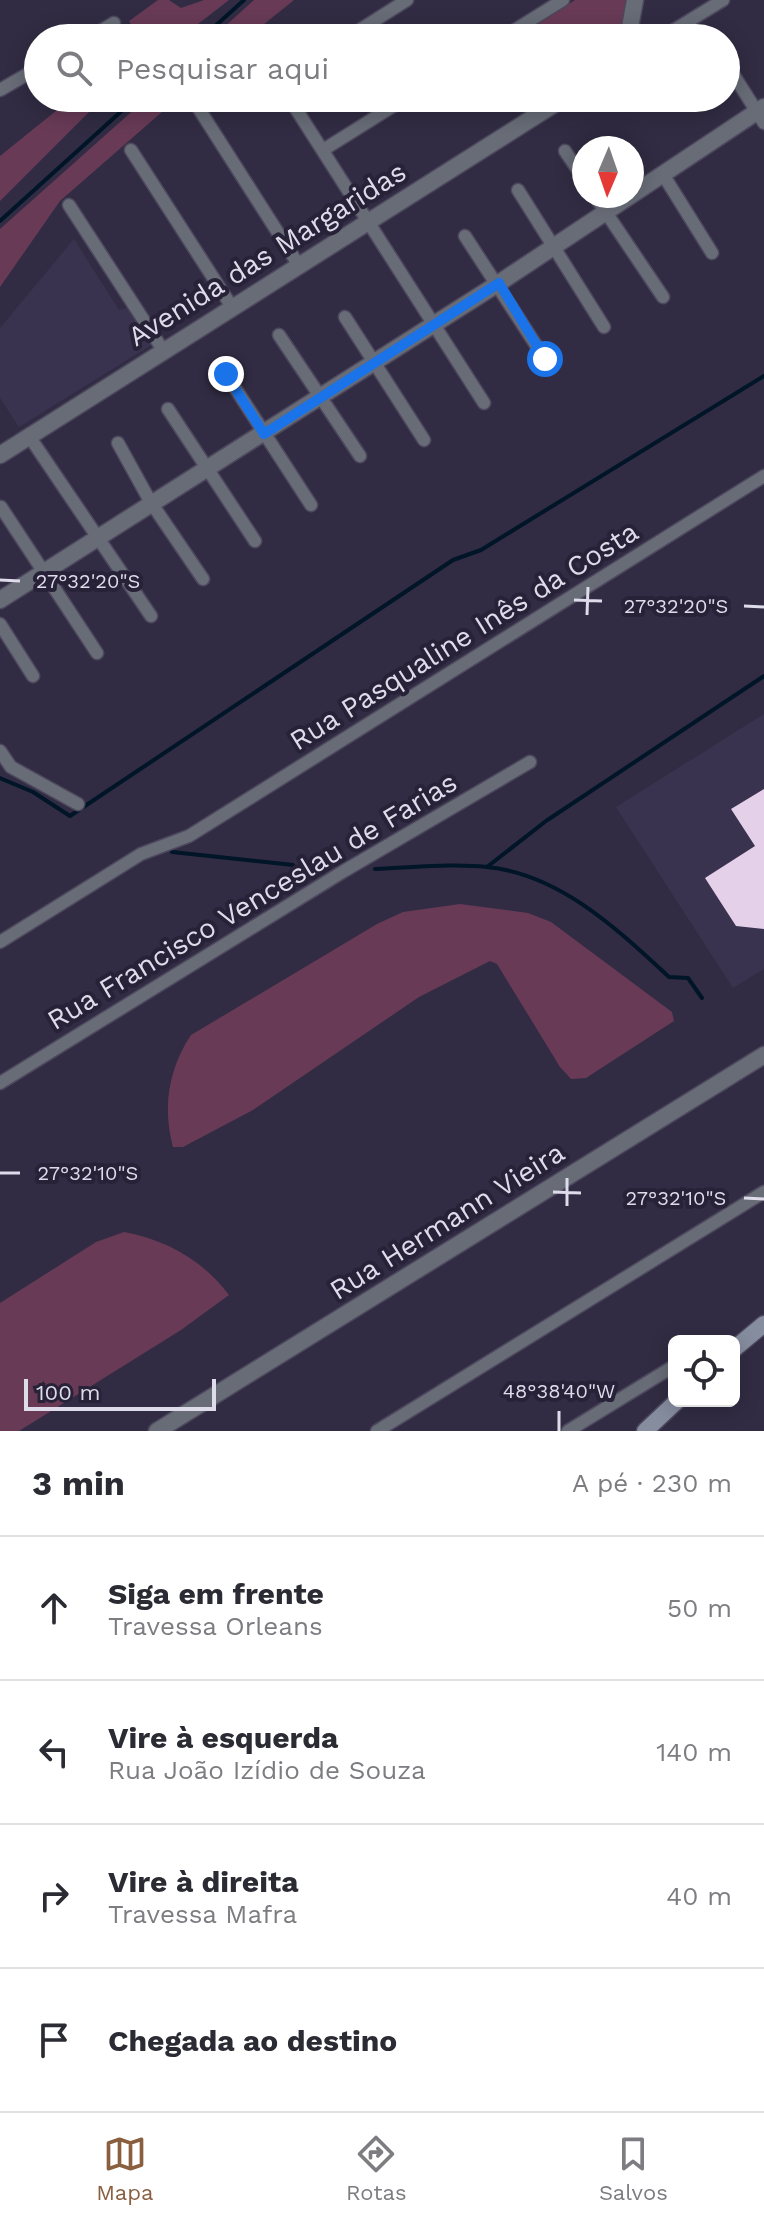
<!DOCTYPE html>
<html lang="pt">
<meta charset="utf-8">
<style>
body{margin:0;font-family:"Work Sans",sans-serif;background:#f2f2f3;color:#2b2b33}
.controls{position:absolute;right:24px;bottom:24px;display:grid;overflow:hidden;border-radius:12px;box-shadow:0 4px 20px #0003}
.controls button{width:72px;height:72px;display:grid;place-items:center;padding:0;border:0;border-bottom:2px solid #e1e1e2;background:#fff;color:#2b2b33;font:40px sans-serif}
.compass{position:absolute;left:572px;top:136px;width:72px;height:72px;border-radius:50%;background:#fff;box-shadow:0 4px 20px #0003;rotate:182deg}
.scale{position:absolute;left:24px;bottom:20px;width:192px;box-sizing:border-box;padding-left:8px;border:4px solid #dedbea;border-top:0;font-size:22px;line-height:28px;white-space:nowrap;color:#dedbea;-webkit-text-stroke:6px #272238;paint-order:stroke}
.stop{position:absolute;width:24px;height:24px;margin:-18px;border:6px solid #1a73e8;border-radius:50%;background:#fff}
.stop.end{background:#1a73e8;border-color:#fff;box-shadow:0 2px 8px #0008}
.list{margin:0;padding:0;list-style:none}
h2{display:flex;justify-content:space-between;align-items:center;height:104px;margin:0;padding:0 32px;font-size:34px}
h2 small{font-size:26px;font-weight:400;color:#7c7c81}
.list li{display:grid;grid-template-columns:52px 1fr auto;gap:24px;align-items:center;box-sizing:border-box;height:144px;padding:0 32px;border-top:2px solid #e1e1e2}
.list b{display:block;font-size:30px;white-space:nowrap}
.list p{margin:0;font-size:26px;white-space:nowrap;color:#7c7c81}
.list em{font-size:26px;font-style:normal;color:#7c7c81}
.icon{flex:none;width:44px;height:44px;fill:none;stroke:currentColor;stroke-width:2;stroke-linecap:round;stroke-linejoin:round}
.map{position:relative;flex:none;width:764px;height:1431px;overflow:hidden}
.search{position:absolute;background:#fff;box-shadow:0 4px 20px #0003;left:24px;right:24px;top:24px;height:88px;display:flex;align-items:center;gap:20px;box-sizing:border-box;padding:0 28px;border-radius:44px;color:#7c7c81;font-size:30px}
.sheet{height:680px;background:#fff}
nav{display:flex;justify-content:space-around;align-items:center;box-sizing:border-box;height:112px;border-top:2px solid #e1e1e2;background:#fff;font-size:22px;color:#7c7c81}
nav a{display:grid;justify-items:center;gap:4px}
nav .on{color:#895f40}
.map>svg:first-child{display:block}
.built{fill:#3a3350}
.green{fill:#683a56}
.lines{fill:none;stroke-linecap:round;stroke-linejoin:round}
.stream{stroke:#001528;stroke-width:4}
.building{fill:#e5d0ea}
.minor-casing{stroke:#4d485e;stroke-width:15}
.tertiary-casing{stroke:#4d485e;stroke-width:19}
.secondary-casing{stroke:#4d485e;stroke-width:19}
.minor{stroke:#676c77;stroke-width:12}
.tertiary{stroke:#676c77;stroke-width:16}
.secondary{stroke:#868d9f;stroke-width:16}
.route{stroke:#1a73e8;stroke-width:10}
.ticks{fill:none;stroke:#dedbea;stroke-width:3}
.labels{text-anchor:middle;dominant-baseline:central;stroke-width:8;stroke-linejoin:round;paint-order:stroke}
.street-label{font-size:28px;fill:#dedbea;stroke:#272238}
.ticks-label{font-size:20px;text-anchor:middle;fill:#dedbea;stroke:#272238;stroke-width:8;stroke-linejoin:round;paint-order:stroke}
</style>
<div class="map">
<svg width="764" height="1431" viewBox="0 0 764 1431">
<rect width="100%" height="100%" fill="#312c43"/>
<g class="built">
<polygon points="74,239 119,310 127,308 151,345 19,427 0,398 0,328"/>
<polygon points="764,714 764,969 733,988 616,807"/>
</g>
<g class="green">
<polygon points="158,0 169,0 181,8 204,0 229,0 180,38 139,38 129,21"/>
<polygon points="254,0 294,0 247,38 212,38"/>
<polygon points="575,0 631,0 622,38 534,38 529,30"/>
<polygon points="72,98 103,98 0,201 0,156"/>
<polygon points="147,98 178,98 60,201 0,287 0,229"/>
<path d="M460 904 528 913 551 922 672 1012 674 1021 586 1078 571 1079 560 1067 497 964 490 961 419 997 253 1110 183 1147H173C162 1107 169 1068 191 1035L377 924 403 912Z"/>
<path d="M124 1232C166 1240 203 1260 229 1295L181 1330 19 1431H0V1303L96 1242Z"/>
</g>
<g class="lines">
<g class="stream">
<polyline points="202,38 244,0"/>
<polyline points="0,221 136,98"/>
<polyline points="0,778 33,792 70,816 453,560 481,550 764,376"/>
<polyline points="172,852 293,865"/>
<polyline points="487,867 546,821 764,676"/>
<path d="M375 869C411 868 451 863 487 867 560 874 618 930 669 977L688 978 702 998"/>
</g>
</g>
<polygon class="building" points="764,789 764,929 736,926 705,878 755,846 731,809"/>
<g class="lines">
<defs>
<g id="minor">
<polyline points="89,38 114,23"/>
<polyline points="347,38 407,0"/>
<polyline points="502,38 563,0"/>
<polyline points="661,38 723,0"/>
<polyline points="726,63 764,123"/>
<polyline points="0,90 38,68"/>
<polyline points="192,98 298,264"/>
<polyline points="289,98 484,403"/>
<polyline points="131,150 232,307"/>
<polyline points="323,150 406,98"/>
<polyline points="565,151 584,179"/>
<polyline points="664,176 712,253"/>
<polyline points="518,190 604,327"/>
<polyline points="595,196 663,297"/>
<polyline points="69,205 163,350"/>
<polyline points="465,236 545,359"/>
<polyline points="345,317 424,440"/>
<polyline points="279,335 360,456"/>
<polyline points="226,374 311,505"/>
<polyline points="168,409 255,541"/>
<polyline points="29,436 151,616"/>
<polyline points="118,443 150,501 203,579"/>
<polyline points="1,507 97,653"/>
<polyline points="0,624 33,676"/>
<polyline points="0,751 11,767 78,804"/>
<polyline points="0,942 141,854 189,836 764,476"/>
<polyline points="0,1083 344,871 530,762"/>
<polyline points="377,1431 764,1192"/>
<polyline points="568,1431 674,1366"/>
</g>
<g id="tertiary">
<polyline points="628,38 635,0"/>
<polyline points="0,455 564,98"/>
<polyline points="0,600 499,283 764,107"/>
<polyline points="157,1431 764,1055"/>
</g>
<g id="secondary">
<polyline points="734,1349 764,1324"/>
<polyline points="645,1431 677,1401"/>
</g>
</defs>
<use href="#minor" class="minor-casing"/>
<use href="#tertiary" class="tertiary-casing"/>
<use href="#secondary" class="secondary-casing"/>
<use href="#minor" class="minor"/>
<use href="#tertiary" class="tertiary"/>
<use href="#secondary" class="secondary"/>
</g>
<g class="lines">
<polyline class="route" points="226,374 264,434 499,283 545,359"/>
</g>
<path class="ticks" d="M0 580 20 581M574 600 602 601M744 606 764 607M587 615 588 587M0 1173H20M553 1192 581 1193M744 1198 764 1199M567 1206V1178M559 1431V1411"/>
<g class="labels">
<g class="street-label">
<text transform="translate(267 254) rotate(-32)">Avenida das Margaridas</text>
<text transform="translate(464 636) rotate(-32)">Rua Pasqualine Inês da Costa</text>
<text transform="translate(252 901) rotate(-31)">Rua Francisco Venceslau de Farias</text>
<text transform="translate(447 1221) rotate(-32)">Rua Hermann Vieira</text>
</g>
</g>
<g class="ticks-label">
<text x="88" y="588">27°32'20"S</text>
<text x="676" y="613">27°32'20"S</text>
<text x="88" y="1180">27°32'10"S</text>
<text x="676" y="1205">27°32'10"S</text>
<text x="559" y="1398">48°38'40"W</text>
</g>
</svg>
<div class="controls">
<button><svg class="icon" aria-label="locate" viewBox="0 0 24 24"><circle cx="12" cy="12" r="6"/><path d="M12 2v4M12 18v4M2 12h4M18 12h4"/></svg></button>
</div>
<svg class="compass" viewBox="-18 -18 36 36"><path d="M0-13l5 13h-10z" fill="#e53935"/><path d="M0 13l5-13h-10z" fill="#7c7c81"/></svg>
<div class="scale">100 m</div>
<div class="stop" style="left:545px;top:359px"></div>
<div class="stop end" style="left:226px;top:374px"></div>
<div class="search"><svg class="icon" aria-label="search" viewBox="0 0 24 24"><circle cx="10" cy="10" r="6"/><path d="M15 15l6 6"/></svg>Pesquisar aqui</div>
</div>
<section class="sheet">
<h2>3 min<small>A pé · 230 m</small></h2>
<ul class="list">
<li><svg class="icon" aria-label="ahead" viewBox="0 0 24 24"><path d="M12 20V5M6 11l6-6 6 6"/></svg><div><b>Siga em frente</b><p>Travessa Orleans</p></div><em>50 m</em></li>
<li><svg class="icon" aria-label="left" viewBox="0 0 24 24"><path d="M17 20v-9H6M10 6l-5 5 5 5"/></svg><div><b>Vire à esquerda</b><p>Rua João Izídio de Souza</p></div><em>140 m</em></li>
<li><svg class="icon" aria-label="right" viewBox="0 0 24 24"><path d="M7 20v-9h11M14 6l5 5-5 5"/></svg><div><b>Vire à direita</b><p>Travessa Mafra</p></div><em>40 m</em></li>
<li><svg class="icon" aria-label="arrive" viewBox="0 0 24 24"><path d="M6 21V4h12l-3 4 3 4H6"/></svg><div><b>Chegada ao destino</b></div></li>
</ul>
</section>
<nav>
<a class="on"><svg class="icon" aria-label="map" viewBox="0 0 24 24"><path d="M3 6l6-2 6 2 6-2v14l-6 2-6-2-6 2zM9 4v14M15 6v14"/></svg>Mapa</a>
<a><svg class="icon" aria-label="directions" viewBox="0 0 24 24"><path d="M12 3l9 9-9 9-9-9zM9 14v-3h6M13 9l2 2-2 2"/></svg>Rotas</a>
<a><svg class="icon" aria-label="saved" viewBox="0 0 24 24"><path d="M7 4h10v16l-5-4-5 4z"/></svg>Salvos</a>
</nav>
